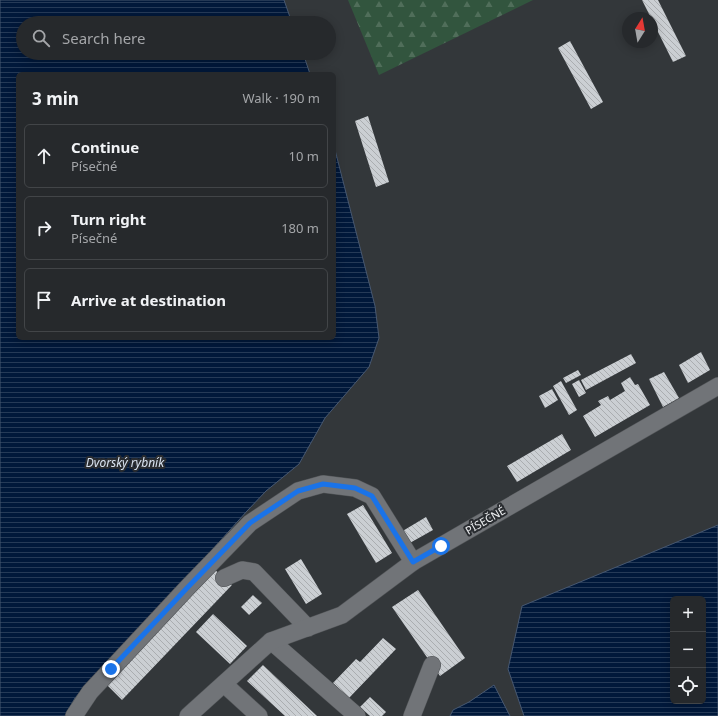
<!DOCTYPE html>
<meta charset="utf-8">
<style>
body{margin:0;font-family:"Noto Sans",sans-serif;background:#323538;color:#f1f3f6}
.controls{position:absolute;right:12px;bottom:12px;display:grid;overflow:hidden;border-radius:6px;box-shadow:0 2px 10px #0003}
.controls button{width:36px;height:36px;display:grid;place-items:center;padding:0;border:0;border-bottom:1px solid #424548;background:#26292c;color:#f1f3f6;font:20px sans-serif}
.compass{position:absolute;left:622px;top:12px;width:36px;height:36px;border-radius:50%;background:#26292c;box-shadow:0 2px 10px #0003;rotate:11deg}
.stop{position:absolute;width:12px;height:12px;margin:-9px;border:3px solid #1a73e8;border-radius:50%;background:#fff}
.stop.end{background:#1a73e8;border-color:#fff;box-shadow:0 1px 4px #0008}
.list{margin:0;padding:0;list-style:none}
h2{display:flex;justify-content:space-between;align-items:center;height:52px;margin:0;padding:0 16px;font-size:17px}
h2 small{font-size:13px;font-weight:400;color:#a4a6a9}
.list li{display:grid;grid-template-columns:26px 1fr auto;gap:12px;align-items:center;box-sizing:border-box;height:64px;margin:0 8px 8px;padding:0 8px;border:1px solid #424548;border-radius:6px}
.list b{display:block;font-size:15px;white-space:nowrap}
.list p{margin:0;font-size:13px;white-space:nowrap;color:#a4a6a9}
.list em{font-size:13px;font-style:normal;color:#a4a6a9}
.icon{flex:none;width:22px;height:22px;fill:none;stroke:currentColor;stroke-width:2;stroke-linecap:round;stroke-linejoin:round}
.map{position:relative;flex:none;width:718px;height:716px;overflow:hidden}
.search{position:absolute;background:#26292c;box-shadow:0 2px 10px #0003;left:16px;top:16px;width:320px;height:44px;display:flex;align-items:center;gap:10px;box-sizing:border-box;padding:0 14px;border-radius:22px;color:#a4a6a9;font-size:15px}
.panel{position:absolute;background:#26292c;box-shadow:0 2px 10px #0003;left:16px;top:72px;width:320px;height:268px;border-radius:6px}
.map>svg:first-child{display:block}
.forest{fill:url(#forest-firs)}
.water{fill:url(#water-rules);stroke:#475871;fill-rule:evenodd}
.building{fill:url(#building-back-hatch)}
.lines{fill:none;stroke-linecap:round;stroke-linejoin:round}
.minor-casing{stroke:#515457;stroke-width:18}
.minor{stroke:#717478;stroke-width:17}
.route{stroke:#1a73e8;stroke-width:5}
.labels{text-anchor:middle;dominant-baseline:central;stroke-width:4;stroke-linejoin:round;paint-order:stroke}
.street-label{font-size:11px;fill:#eceef0;stroke:#292c30}
.water-label{font-size:12px;font-style:italic;fill:#dae4f1;stroke:#292c30}
</style>
<div class="map">
<svg width="718" height="716" viewBox="0 0 718 716">
<defs>
<pattern id="forest-firs" width="22" height="20" patternUnits="userSpaceOnUse"><rect width="22" height="20" fill="#32553e"/><path d="M5 1l3.5 6h-7zM16 11l3.5 6h-7z" fill="#506e5a"/></pattern>
<pattern id="water-rules" width="6" height="5" patternUnits="userSpaceOnUse"><rect width="6" height="5" fill="#00183a"/><path d="M0 2.5h6" fill="none" stroke="#253a57"/></pattern>
<pattern id="building-back-hatch" width="6" height="6" patternUnits="userSpaceOnUse"><rect width="6" height="6" fill="#cbcfd3"/><path d="M-1 5l2 2M0 0l6 6M5-1l2 2" fill="none" stroke="#aaadb0"/></pattern>
</defs>
<rect width="100%" height="100%" fill="#33373a"/>
<polygon class="forest" points="348,0 533,0 379,75"/>
<g class="water">
<polygon points="0,0 284,0 292,23 23,23 23,53 303,53 310,74 18,74 18,338 334,338 334,146 375,306 379,338 369,367 325,418 299,464 266,491 247,511 212,550 167,609 109,659 75,698 65,716 0,716"/>
<path d="M718 525V716H524L508 669 522 606ZM673 599H703V701H673Z"/>
<polygon points="494,685 510,716 450,716 453,710 469,702"/>
</g>
<g class="building">
<polygon points="642,0 658,0 686,56 673,62"/>
<polygon points="570,41 603,102 591,109 558,48"/>
<polygon points="368,116 389,182 376,187 355,121"/>
<polygon points="701,352 710,370 688,383 679,365"/>
<polygon points="631,354 636,363 586,390 581,380"/>
<polygon points="578,370 581,375 566,383 563,378"/>
<polygon points="664,372 679,398 663,407 649,379"/>
<polygon points="630,377 635,385 638,384 650,405 595,437 583,416 601,405 598,401 608,396 610,400 625,391 621,383"/>
<polygon points="579,380 586,393 579,397 572,384"/>
<polygon points="561,381 577,410 569,415 553,386"/>
<polygon points="552,389 558,400 545,408 539,396"/>
<polygon points="562,434 571,450 517,482 507,466"/>
<polygon points="363,505 392,553 376,563 347,514"/>
<polygon points="426,517 433,530 408,544 401,532"/>
<polygon points="301,559 322,594 306,604 285,569"/>
<polygon points="214,569 232,585 122,700 105,683"/>
<polygon points="418,590 465,658 440,676 392,607"/>
<polygon points="253,595 262,603 249,615 241,607"/>
<polygon points="213,614 247,646 230,664 196,632"/>
<polygon points="383,638 396,649 349,698 333,683 356,659 360,662"/>
<polygon points="263,665 317,716 285,716 247,681"/>
<polygon points="370,697 386,712 382,716 370,716 360,707"/>
</g>
<g class="lines">
<defs>
<g id="minor">
<polyline points="224,578 242,570 254,572 308,628"/>
<polyline points="271,641 357,716"/>
<polyline points="224,684 259,716"/>
<polyline points="74,716 90,692 187,588 250,523 298,491 323,484 355,488 372,496 413,562 718,386"/>
<polyline points="188,716 271,641 342,615 413,562"/>
<polyline points="412,716 432,665"/>
</g>
</defs>
<use href="#minor" class="minor-casing"/>
<use href="#minor" class="minor"/>
</g>
<g class="lines">
<polyline class="route" points="111,669 187,588 250,523 298,491 323,484 355,488 372,496 413,562 441,546"/>
</g>
<g class="labels">
<g class="street-label">
<text transform="translate(485 520) rotate(-30)">PÍSEČNÉ</text>
</g>
<g class="water-label">
<text x="125" y="462">Dvorský rybník</text>
</g>
</g>
</svg>
<div class="controls">
<button>+</button>
<button>−</button>
<button><svg class="icon" aria-label="locate" viewBox="0 0 24 24"><circle cx="12" cy="12" r="6"/><path d="M12 2v4M12 18v4M2 12h4M18 12h4"/></svg></button>
</div>
<svg class="compass" viewBox="-18 -18 36 36"><path d="M0-13l5 13h-10z" fill="#e53935"/><path d="M0 13l5-13h-10z" fill="#a4a6a9"/></svg>
<div class="stop" style="left:441px;top:546px"></div>
<div class="stop end" style="left:111px;top:669px"></div>
<div class="search"><svg class="icon" aria-label="search" viewBox="0 0 24 24"><circle cx="10" cy="10" r="6"/><path d="M15 15l6 6"/></svg>Search here</div>
<section class="panel">
<h2>3 min<small>Walk · 190 m</small></h2>
<ul class="list">
<li><svg class="icon" aria-label="ahead" viewBox="0 0 24 24"><path d="M12 20V5M6 11l6-6 6 6"/></svg><div><b>Continue</b><p>Písečné</p></div><em>10 m</em></li>
<li><svg class="icon" aria-label="right" viewBox="0 0 24 24"><path d="M7 20v-9h11M14 6l5 5-5 5"/></svg><div><b>Turn right</b><p>Písečné</p></div><em>180 m</em></li>
<li><svg class="icon" aria-label="arrive" viewBox="0 0 24 24"><path d="M6 21V4h12l-3 4 3 4H6"/></svg><div><b>Arrive at destination</b></div></li>
</ul>
</section>
</div>
